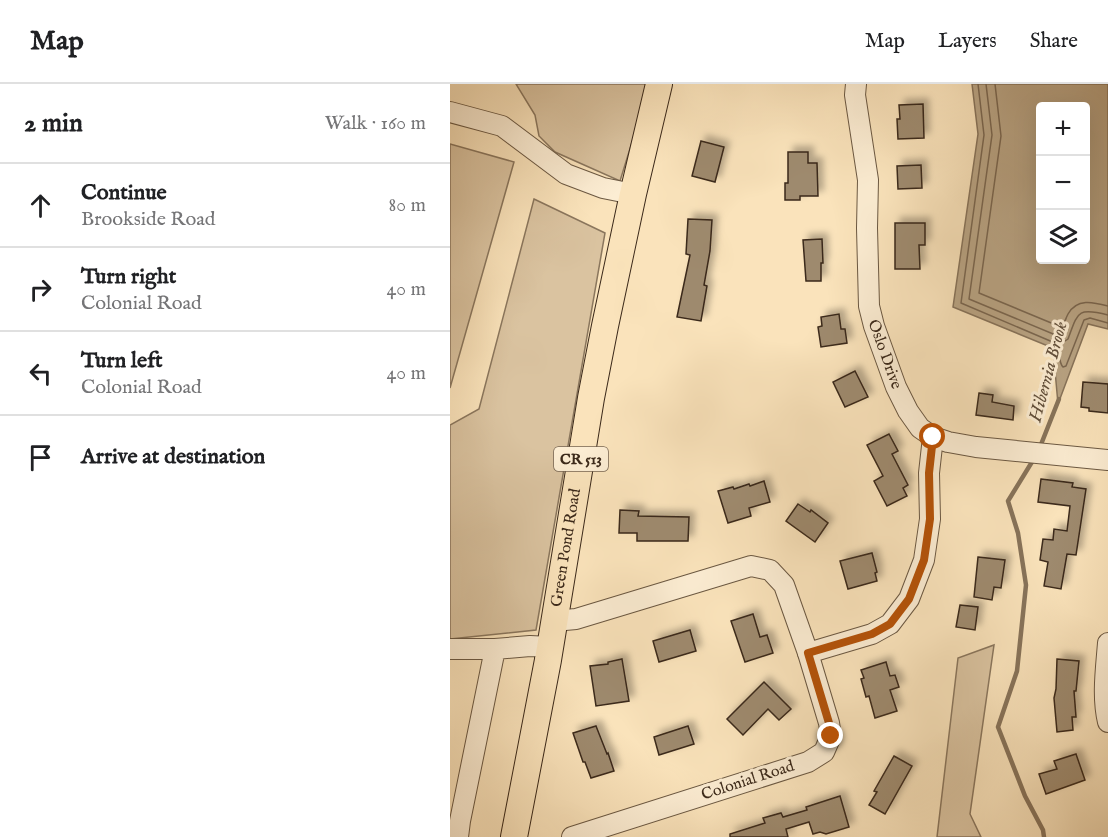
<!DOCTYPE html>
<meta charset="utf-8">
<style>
body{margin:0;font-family:"IM FELL English",serif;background:#f2f2f2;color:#202124}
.controls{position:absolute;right:18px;top:18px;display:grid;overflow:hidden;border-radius:6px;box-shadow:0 6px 24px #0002}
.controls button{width:54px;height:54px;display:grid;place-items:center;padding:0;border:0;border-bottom:2px solid #e0e0e0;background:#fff;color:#202124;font:30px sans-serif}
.stop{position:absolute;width:18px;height:18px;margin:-14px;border:4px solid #b45309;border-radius:50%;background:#fff}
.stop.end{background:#b45309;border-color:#fff;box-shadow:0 2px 6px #0008}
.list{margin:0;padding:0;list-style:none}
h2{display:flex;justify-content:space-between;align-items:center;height:78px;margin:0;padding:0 24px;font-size:26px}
h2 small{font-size:20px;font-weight:400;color:#757577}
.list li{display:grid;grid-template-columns:39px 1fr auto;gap:18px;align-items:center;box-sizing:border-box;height:84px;padding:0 24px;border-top:2px solid #e0e0e0}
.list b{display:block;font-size:22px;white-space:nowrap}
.list p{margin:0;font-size:20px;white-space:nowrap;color:#757577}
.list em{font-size:20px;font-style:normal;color:#757577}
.icon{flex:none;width:33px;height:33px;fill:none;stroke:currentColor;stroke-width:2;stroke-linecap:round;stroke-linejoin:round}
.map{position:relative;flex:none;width:658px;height:753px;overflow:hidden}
header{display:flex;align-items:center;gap:36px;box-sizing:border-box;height:84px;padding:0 30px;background:#fff;border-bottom:2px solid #e0e0e0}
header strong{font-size:28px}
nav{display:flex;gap:33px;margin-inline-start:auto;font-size:21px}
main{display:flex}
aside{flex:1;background:#fff}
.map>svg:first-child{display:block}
.green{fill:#dac3a0;stroke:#8a765d;stroke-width:1.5}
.water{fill:#b9a484;stroke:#87735a;stroke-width:1.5;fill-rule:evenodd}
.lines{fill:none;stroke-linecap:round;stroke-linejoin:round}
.shore{stroke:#7a664f;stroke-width:1.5}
.stream{stroke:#87735a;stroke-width:4.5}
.building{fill:#9e8a6e;stroke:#3b291a;stroke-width:1.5;filter:url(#shadow)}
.minor-casing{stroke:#6b5842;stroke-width:22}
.major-casing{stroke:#3b291a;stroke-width:28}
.minor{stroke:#fcedd3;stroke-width:20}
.major{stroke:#fae3bb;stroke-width:26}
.route{stroke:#b45309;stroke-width:8}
.labels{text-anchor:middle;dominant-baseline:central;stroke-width:6;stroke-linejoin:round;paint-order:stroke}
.shield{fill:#fcedd3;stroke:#756452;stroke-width:1.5}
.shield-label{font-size:15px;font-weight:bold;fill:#3b291a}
.street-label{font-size:16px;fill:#3b291a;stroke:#fcedd3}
.water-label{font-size:18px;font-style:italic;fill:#614e3a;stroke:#fcedd3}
</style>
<header>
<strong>Map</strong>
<nav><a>Map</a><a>Layers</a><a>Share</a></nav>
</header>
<main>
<aside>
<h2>2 min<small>Walk · 160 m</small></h2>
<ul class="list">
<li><svg class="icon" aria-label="ahead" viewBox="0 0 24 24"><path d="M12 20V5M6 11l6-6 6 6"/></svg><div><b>Continue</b><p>Brookside Road</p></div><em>80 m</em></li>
<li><svg class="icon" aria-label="right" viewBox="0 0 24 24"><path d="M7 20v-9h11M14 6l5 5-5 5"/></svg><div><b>Turn right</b><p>Colonial Road</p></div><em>40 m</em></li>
<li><svg class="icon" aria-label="left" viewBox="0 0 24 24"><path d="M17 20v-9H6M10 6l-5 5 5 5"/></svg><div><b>Turn left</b><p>Colonial Road</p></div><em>40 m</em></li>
<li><svg class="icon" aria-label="arrive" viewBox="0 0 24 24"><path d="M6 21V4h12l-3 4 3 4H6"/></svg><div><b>Arrive at destination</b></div></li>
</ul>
</aside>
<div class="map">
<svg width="658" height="753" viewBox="0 0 658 753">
<defs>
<filter id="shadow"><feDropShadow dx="5.5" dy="-5.5" stdDeviation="3" flood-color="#0004"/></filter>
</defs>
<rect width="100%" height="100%" fill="#fae3bb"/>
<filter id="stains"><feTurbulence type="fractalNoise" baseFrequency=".00333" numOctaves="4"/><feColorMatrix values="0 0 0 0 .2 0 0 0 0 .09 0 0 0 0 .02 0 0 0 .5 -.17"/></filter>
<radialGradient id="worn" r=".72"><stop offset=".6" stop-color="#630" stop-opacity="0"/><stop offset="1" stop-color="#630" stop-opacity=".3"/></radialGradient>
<g class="green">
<polygon points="66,0 200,0 170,97 105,68 89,52 85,31"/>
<polygon points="0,60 64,78 0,304"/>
<polygon points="84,115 155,149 86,546 0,555 0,341 29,325"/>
<polygon points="544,561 520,730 531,753 487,753 508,574"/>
</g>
<path class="water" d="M522 0H658V245L638 240 608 320 603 264 503 223 528 50ZM590 22H636V176H590Z"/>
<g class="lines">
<g class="shore">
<path d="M528 0 534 51 511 219 605 259C612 266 607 277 613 283L616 282 634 236 640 234 658 239"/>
<path d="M536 0 542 51 519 215 608 252 615 257 618 255C628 228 627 223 658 231"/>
<path d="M545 0 551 52 529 209 611 243C615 239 615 236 618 230 627 214 643 218 658 222"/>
</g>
<g class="stream">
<polyline points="590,363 609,315"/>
<polyline points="585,373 558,417 568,449 576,501 567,587 548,643 575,712 593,746 594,753"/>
</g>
</g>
<g class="building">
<polygon points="473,20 474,54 448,55 447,35 450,35 449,21"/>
<polygon points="251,57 274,63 265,98 242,92"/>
<polygon points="338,68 358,68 358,79 367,79 368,112 350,112 350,116 335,116 335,99 338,99"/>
<polygon points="471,81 472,104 448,105 447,82"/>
<polygon points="238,135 262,136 260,167 254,201 257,202 251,237 227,233 240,171 236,170"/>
<polygon points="445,139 475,139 475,161 469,161 470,185 445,185"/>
<polygon points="372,155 373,179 371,179 371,197 356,197 353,156"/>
<polygon points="389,230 391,245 395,245 397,259 371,263 368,243 372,242 371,233"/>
<polygon points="405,287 418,313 395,323 383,298"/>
<polygon points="633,298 658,300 658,329 639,327 639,324 631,323"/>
<polygon points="529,309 543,311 542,318 564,322 563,336 526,331"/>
<polygon points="439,350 448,367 442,370 458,401 453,404 457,412 437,422 424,397 433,392 417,361"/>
<polygon points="591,395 623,399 622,403 636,405 626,471 617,470 611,505 594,502 598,478 590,476 593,455 603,456 604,445 617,447 620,422 588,418"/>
<polygon points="314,397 320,418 299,424 301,432 278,439 268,407 283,403 284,405 299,400 300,402"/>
<polygon points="348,420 360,428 361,426 378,439 365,458 336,437"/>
<polygon points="170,426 189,427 188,432 239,433 238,457 187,457 187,449 169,449"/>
<polygon points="422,469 427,488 425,489 427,497 398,505 390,477"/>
<polygon points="528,473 555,476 551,504 544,503 542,516 524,513"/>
<polygon points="510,521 528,523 525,546 506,543"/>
<polygon points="303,530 310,553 317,551 323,569 295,578 281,537"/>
<polygon points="240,546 246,567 209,578 203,557"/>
<polygon points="172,575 179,617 146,622 140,582 158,580 158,578"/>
<polygon points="607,575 629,577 626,607 624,607 626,633 622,633 623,646 607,648 604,614 606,605"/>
<polygon points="436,578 440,592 445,591 449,603 440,606 447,627 425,634 419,612 416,613 411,595 414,594 411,586"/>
<polygon points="314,598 341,625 329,636 318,625 293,651 277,635"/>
<polygon points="146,642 157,670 158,669 164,687 141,694 135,678 133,678 123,649"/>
<polygon points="238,642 244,660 209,671 204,653"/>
<polygon points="626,670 635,696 596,710 589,690 607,685 604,677"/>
<polygon points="444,672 462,682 435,730 419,721 427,708 424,707"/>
<polygon points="390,712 399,743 376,750 370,748 363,750 359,738 336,745 338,753 280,753 280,750 315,739 313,734 331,729 333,733 357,726 356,723"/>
</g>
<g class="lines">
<defs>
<g id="minor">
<path id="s1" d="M406 0 405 11 418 96 417 144 419 222 424 242 446 303 458 327 470 344 483 353 498 358 526 363 658 376"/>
<polyline points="0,28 52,42 116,90 153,104 183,110"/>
<polyline points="104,537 126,535 301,482 320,486 334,501 358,569 379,639 381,652 374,668 358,678 122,753"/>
<path d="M658 559C656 585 652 613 658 638"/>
<polyline points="0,565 45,565"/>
<polyline points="358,569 422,550 440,540 459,515 474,476 480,435 479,389 483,353"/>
<polyline points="8,753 10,737 45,565 80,562 100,563"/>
</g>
<g id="major">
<path id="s2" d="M64 753 98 576 141 314 155 242 183 110 209 0"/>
</g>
</defs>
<use href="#minor" class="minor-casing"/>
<use href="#major" class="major-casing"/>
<use href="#minor" class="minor"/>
<use href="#major" class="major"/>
</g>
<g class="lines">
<polyline class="route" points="381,652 379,639 358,569 422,550 440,540 459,515 474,476 480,435 479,389 483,353"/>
</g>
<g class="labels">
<rect class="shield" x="104" y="363" width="54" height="24" rx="4.5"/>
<g class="shield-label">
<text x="131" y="375">CR 513</text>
</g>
<g class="street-label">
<text stroke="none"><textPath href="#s1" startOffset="274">Oslo Drive</textPath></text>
<text stroke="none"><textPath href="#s2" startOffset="294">Green Pond Road</textPath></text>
<text transform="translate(298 697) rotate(-18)">Colonial Road</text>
</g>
<g class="water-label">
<text transform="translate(599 288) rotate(-75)">Hibernia Brook</text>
</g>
</g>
<rect width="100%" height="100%" filter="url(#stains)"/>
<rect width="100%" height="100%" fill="url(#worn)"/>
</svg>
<div class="controls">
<button>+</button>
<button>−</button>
<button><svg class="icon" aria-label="layers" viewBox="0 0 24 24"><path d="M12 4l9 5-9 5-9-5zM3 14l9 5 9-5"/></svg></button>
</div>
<div class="stop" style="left:483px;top:353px"></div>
<div class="stop end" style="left:381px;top:652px"></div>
</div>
</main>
